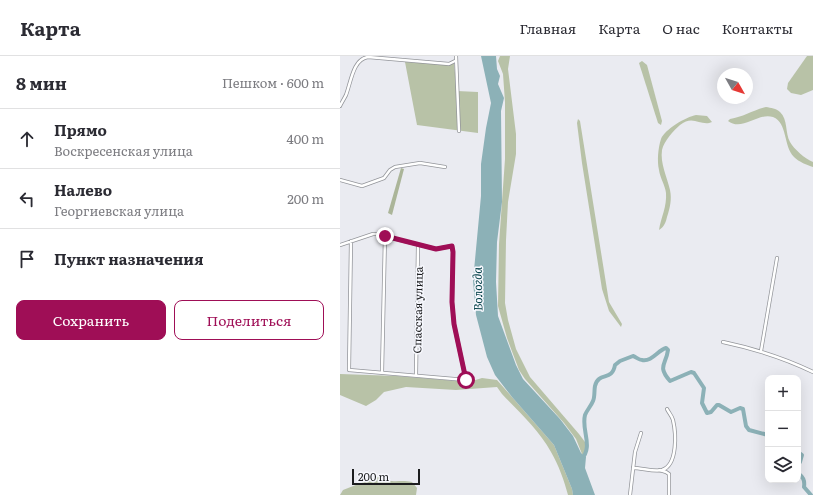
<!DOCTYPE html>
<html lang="ru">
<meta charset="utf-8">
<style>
body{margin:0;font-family:Literata,serif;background:#f7f7f7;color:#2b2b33}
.controls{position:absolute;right:12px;bottom:12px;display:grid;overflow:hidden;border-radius:8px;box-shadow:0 4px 16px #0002}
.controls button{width:36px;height:36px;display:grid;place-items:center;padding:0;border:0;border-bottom:1px solid #e1e1e2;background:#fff;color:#2b2b33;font:20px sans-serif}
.compass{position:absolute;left:377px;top:12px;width:36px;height:36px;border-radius:50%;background:#fff;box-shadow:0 4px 16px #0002;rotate:129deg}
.scale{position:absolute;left:12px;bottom:10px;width:68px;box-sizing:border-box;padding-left:4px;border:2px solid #1c1d1f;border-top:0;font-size:11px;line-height:14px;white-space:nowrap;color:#1c1d1f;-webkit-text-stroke:3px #f7f8fe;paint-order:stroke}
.stop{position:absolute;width:12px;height:12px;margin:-9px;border:3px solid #9f0e56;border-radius:50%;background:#fff}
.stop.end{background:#9f0e56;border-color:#fff;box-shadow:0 1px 4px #0008}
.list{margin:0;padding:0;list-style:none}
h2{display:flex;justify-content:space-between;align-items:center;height:52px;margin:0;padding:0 16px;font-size:17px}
h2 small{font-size:13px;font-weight:400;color:#7c7c81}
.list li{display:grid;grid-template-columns:26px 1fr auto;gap:12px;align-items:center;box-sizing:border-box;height:60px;padding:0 16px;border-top:1px solid #e1e1e2}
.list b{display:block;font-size:15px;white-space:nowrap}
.list p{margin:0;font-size:13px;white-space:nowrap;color:#7c7c81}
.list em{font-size:13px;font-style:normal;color:#7c7c81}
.actions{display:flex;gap:8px;padding:12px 16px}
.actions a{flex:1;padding:9px 0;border:1px solid #9f0e56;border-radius:8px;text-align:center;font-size:14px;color:#9f0e56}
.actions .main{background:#9f0e56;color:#fff}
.icon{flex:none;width:22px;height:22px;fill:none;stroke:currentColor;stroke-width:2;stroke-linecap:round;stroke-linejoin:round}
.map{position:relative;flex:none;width:473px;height:439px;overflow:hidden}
header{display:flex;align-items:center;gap:24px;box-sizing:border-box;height:56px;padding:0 20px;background:#fff;border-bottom:1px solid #e1e1e2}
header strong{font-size:19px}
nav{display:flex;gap:22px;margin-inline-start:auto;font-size:14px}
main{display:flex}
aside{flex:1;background:#fff}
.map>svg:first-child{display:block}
.green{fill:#b8c2a7}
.forest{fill:#abb599}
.water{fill:#8cb1b7}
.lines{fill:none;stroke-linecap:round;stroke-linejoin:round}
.river{stroke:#8cb1b7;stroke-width:4}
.street-casing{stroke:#93959a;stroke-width:4}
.street{stroke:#fff;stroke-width:2.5}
.route{stroke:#9f0e56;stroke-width:5}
.labels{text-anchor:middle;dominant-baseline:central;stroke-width:3;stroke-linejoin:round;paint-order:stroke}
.street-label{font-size:11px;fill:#1c1d1f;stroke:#f7f8fe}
.water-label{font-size:12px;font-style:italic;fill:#09444b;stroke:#f7f8fe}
</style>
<header>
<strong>Карта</strong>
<nav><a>Главная</a><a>Карта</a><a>О нас</a><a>Контакты</a></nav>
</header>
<main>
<aside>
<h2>8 мин<small>Пешком · 600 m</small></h2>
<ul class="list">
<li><svg class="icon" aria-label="ahead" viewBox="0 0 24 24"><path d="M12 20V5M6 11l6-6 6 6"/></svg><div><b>Прямо</b><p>Воскресенская улица</p></div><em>400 m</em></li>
<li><svg class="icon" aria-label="left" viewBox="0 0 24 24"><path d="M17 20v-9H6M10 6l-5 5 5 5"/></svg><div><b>Налево</b><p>Георгиевская улица</p></div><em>200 m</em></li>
<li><svg class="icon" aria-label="arrive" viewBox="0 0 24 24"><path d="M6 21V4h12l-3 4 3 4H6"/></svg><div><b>Пункт назначения</b></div></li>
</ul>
<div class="actions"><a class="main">Сохранить</a><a>Поделиться</a></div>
</aside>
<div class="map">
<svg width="473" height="439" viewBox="0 0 473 439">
<rect width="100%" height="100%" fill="#eaebf1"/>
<g class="green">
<polygon points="160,0 170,0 168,13 176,78 176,98 168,146 166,184 165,247 168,264 176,293 190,321 239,378 245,386 245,396 243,399 242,398 236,383 224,367 185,323 179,314 167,282 158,250 159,188 165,103 165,46 163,18 158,5"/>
<polygon points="467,0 473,0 473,34 461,39 451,37 447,33 448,27"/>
<polygon points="302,5 307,9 322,65 321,69 318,67 299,7"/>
<polygon points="65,6 114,8 117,35 138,36 138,77 77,69"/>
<path d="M426 51C431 52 436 52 440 56 448 63 445 77 450 86 454 93 465 103 473 106V111C467 109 459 106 454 101 443 90 448 67 433 61 418 56 402 76 388 65L390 63C403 61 413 54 426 51Z"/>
<path d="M356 59 367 60 372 66C361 71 353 58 340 69 334 74 324 85 322 94 320 107 327 121 330 134 332 143 330 152 327 161 326 166 324 171 319 174 321 161 327 151 326 137 325 129 320 122 319 114 317 105 318 92 321 83 325 73 346 61 356 59Z"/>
<polygon points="238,63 240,65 269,246 282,268 281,271 269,255 262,233 242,107 237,67"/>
<path d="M0 318 57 320 129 326 142 322 157 324 214 389 232 433 233 439H228C224 424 219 410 211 396 199 374 179 356 162 338L157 331 116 334 66 331 44 336 36 344 26 350 0 339Z"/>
<path d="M39 420C53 429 58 423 72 426L77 432 76 439H0L3 434Z"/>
</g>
<polygon class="forest" points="61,112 64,113 52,159 48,157"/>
<polygon class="water" points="141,0 156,0 157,13 160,20 158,28 164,42 161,55 162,146 157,186 156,226 158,260 176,309 183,323 220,363 233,380 241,397 246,401 245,412 255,439 233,439 232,433 214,389 172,341 155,319 147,301 136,259 133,225 141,140 141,108 146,72 151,47"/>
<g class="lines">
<g class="river">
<polyline points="458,396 462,399 460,406 458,408"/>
<path d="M241 404C254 390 241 375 245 359 247 354 251 350 253 345 255 341 254 335 255 330 259 315 272 326 275 309L280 305 293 300C296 301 299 304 302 304 312 306 318 294 326 292L328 294C326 309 317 310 330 325L351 316 354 317 364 332 362 347 367 357 371 356 377 349H379L391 356 400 352 403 353 406 370 409 374 428 379"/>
<path d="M458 417C463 421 465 424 464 431L471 439"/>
</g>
<defs>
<g id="street">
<polyline points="116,0 119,75"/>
<path d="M0 50C2 46 4 43 6 39 11 26 13 3 28 1L109 8 115 5"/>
<polyline points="0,124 22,130 44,122 50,114 55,111 80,107 105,111"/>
<polyline points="0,189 33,178 36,178 96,193 112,190 113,196 112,246 114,268 126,324 9,314 11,185"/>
<path d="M383 286C416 293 442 301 473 316"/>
<polyline points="421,295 437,202"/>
<polyline points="42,316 45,180"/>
<polyline points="76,319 78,189"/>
<path d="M293 412C302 412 314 416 322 414 338 409 336 377 333 364 332 360 329 357 327 353"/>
<polyline points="320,414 326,416 329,418 329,439"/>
<polyline points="290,439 295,396 301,377"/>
</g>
</defs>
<use href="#street" class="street-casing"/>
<use href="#street" class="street"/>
</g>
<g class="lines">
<polyline class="route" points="45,180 96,193 112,190 113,196 112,246 114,268 126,324"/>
</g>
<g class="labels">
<g class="street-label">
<text transform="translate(77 254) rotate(-89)">Спасская улица</text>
</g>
<g class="water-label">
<text transform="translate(137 233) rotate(-91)">Вологда</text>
</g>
</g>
</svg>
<div class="controls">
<button>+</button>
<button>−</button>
<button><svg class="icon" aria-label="layers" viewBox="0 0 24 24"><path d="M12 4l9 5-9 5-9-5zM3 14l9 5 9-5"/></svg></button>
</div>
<svg class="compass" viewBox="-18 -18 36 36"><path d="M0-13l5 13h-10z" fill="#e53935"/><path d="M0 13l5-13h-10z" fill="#7c7c81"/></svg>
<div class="scale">200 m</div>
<div class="stop" style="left:126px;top:324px"></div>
<div class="stop end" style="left:45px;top:180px"></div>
</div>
</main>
